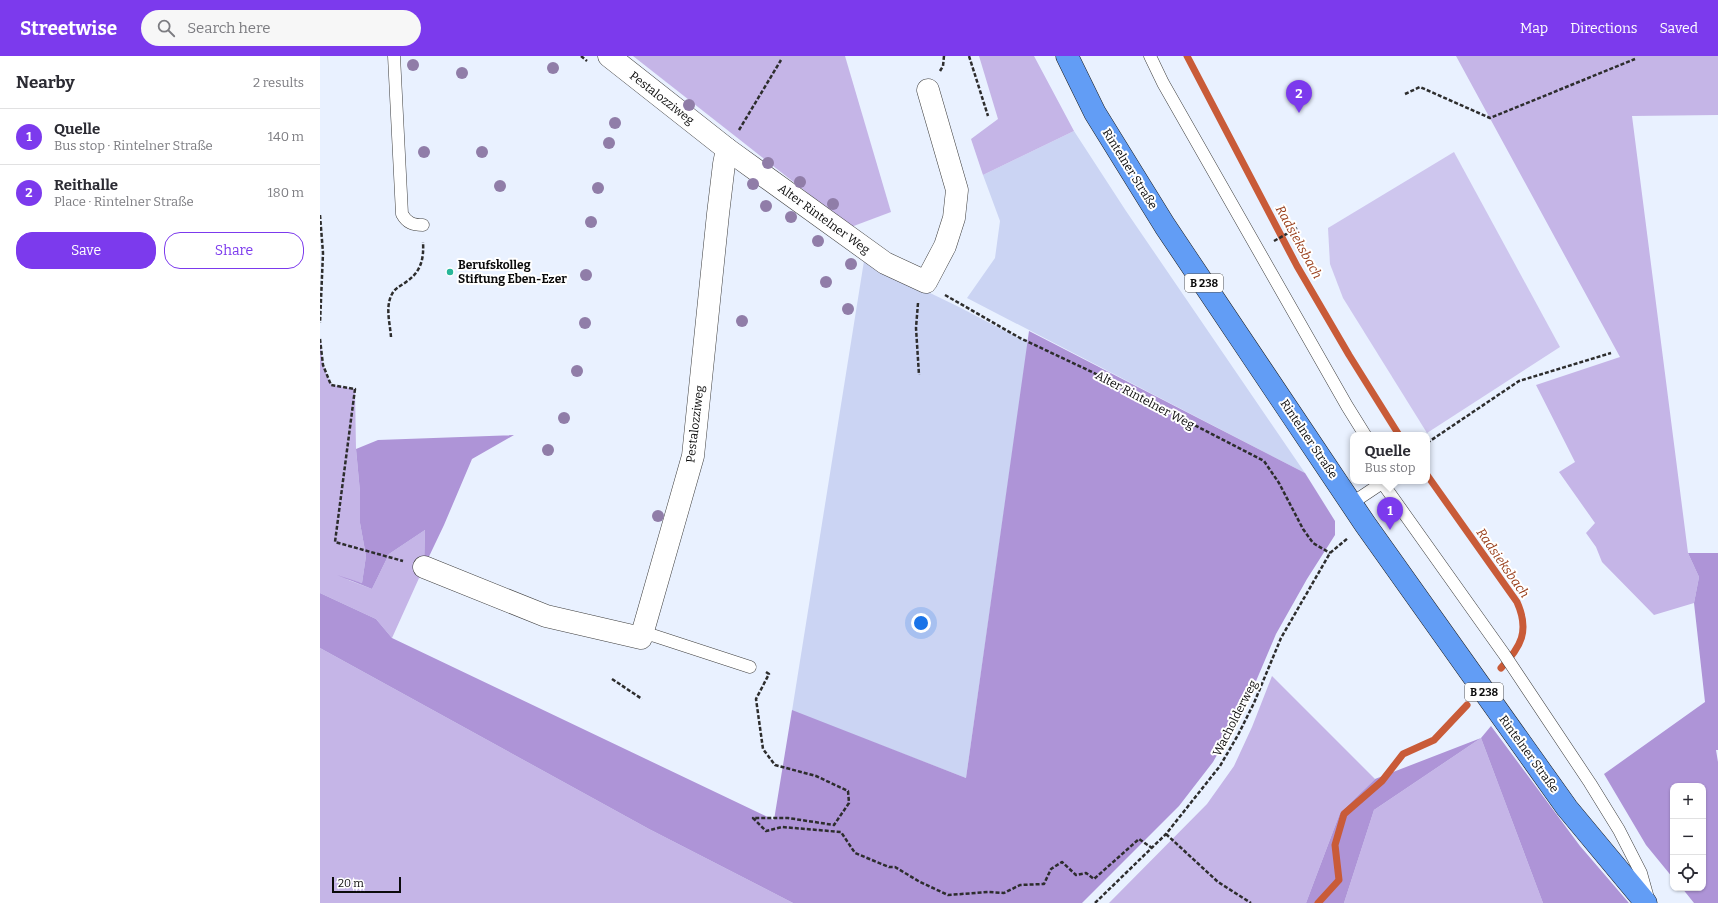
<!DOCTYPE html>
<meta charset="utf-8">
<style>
body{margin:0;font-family:Bitter,serif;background:#f7f7f7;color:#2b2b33}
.controls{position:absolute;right:12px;bottom:12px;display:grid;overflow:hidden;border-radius:8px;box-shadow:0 1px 3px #0004}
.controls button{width:36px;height:36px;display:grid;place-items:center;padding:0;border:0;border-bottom:1px solid #e1e1e2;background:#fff;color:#2b2b33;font:20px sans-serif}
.scale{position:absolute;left:12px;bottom:10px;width:69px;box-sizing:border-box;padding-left:4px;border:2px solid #0b0b0b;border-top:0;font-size:11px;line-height:14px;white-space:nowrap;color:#0b0b0b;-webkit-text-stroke:3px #fff;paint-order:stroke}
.you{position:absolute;left:601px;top:567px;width:14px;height:14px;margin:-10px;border:3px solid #fff;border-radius:50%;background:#1a73e8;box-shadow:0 0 0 6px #1a73e833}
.badge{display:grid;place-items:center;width:26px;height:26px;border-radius:50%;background:#7c3aed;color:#fff;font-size:13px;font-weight:700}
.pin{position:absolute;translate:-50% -33px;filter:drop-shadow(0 1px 2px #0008)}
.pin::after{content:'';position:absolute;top:21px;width:14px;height:12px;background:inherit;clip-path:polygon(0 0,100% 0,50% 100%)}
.popup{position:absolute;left:1030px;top:376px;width:80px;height:52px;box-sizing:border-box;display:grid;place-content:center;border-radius:8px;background:#fff;filter:drop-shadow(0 1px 3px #0005);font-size:13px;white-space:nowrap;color:#7c7c81}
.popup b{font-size:15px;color:#2b2b33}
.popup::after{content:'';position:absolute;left:50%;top:100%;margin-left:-8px;border:8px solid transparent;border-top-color:#fff}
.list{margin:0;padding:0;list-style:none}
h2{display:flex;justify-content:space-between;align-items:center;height:52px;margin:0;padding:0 16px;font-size:17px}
h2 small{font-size:13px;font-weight:400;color:#7c7c81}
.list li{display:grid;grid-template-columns:26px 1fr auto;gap:12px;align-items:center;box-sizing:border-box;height:56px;padding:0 16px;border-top:1px solid #e1e1e2}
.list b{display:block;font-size:15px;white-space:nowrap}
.list p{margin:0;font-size:13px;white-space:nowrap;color:#7c7c81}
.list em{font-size:13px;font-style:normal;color:#7c7c81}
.actions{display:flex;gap:8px;padding:12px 16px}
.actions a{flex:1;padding:9px 0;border:1px solid #7c3aed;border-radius:16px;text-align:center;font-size:14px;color:#7c3aed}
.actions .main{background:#7c3aed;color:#fff}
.icon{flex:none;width:22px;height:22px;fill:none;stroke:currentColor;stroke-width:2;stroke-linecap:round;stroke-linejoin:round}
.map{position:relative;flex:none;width:1398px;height:847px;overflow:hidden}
header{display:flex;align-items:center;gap:24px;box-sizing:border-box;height:56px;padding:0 20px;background:#7c3aed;color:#fff}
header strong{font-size:19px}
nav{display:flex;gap:22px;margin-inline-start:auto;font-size:14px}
.search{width:280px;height:36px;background:#f7f7f7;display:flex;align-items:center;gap:10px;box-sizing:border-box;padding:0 14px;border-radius:22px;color:#7c7c81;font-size:15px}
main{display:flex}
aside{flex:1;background:#fff}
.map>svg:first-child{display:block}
.farmland{fill:#cbd4f3}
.green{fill:#c5b5e7}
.forest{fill:#ae94d7}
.pitch{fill:#cec6ee}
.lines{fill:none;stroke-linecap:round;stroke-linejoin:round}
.stream{stroke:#c95b38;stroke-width:7}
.lane-casing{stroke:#3e3e3e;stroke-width:13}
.street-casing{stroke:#3e3e3e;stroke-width:23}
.primary-casing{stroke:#1c1c1c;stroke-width:23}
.path{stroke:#2d2d2d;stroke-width:2.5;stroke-dasharray:4 2;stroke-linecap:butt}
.lane{stroke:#fff;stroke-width:12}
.street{stroke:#fff;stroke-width:22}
.primary{stroke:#629df5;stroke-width:22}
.tree{fill:#907da8}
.poi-dot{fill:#27b699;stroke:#fff;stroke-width:1.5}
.labels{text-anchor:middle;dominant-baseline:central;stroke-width:4;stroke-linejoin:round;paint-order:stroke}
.shield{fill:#fff;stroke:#545454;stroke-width:1}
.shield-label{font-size:11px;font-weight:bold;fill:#0b0b0b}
.street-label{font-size:12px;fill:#0b0b0b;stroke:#fff}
.poi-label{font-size:12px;font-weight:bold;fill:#0b0b0b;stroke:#fff;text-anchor:start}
.water-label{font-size:13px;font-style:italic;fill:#983c18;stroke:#fff}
</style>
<header>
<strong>Streetwise</strong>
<div class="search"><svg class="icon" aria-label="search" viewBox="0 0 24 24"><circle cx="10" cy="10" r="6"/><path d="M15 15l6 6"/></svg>Search here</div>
<nav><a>Map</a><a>Directions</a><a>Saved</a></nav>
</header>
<main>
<aside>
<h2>Nearby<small>2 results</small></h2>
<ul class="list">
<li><span class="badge">1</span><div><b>Quelle</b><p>Bus stop · Rintelner Straße</p></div><em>140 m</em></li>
<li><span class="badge">2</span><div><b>Reithalle</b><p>Place · Rintelner Straße</p></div><em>180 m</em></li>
</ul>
<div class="actions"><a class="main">Save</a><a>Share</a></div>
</aside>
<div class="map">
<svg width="1398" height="847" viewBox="0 0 1398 847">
<rect width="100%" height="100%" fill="#e9f1ff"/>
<g class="farmland">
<polygon points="754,75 806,155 985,417 647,242 675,202 680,165 663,119"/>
<polygon points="544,205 639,251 708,287 646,722 472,655"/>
</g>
<g class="green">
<polygon points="313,0 525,0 571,156 531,171"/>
<polygon points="659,0 714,0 754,75 663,119 651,83 678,63"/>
<polygon points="1136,0 1398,0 1398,59 1312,60 1368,497 1379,521 1374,547 1334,559 1282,506 1276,491 1266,477 1275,467 1239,416 1255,406 1216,329 1300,301"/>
<polygon points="0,283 3,309 11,329 35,333 36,393 40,436 40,467 46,500 42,527 26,523 52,533 69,498 105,474 104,511 72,582 56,563 0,537"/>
<polygon points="0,592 329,773 473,847 0,847"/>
<polygon points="952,620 1055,723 1020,757 986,847 789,847 887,748 914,710 932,671"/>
<polygon points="1161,682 1223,847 1024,847 1054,754"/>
</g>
<g class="forest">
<polygon points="709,275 985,417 1015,465 1015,479 987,523 956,578 928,644 893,706 859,750 762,847 473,847 329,773 0,592 0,537 56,563 72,582 454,764 472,654 646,722"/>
<polygon points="194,379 152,403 124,469 104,511 105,474 69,498 52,533 17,519 42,527 46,500 40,467 40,436 36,393 58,384"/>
<polygon points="1368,497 1398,497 1398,694 1396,694 1398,706 1398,847 1374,847 1362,832 1383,832 1383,730 1353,730 1353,822 1326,789 1284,718 1385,646 1374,547 1379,521"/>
<polygon points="1171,670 1260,790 1309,847 1223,847 1161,682 1054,754 1024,847 986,847 1020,757 1055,723 1161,682"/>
</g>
<polygon class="pitch" points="1134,96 1240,291 1107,377 1023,242 1010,208 1008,172"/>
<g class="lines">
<g class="stream">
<polyline points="867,0 977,210 1029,299 1079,379"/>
<path d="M1107 419 1197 546C1210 575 1201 591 1181 612"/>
<polyline points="998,847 1019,824 1015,789 1024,758 1062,725 1083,698 1114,684 1147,649"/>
</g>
<defs>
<g id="lane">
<path d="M74 0 82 158C87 167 93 169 103 169"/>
<polyline points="830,0 843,27 1027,350 1045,379"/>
<polyline points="1061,425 1184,598 1270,727 1299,774 1321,817 1328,842"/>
<polyline points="1032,447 1062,427"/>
<polyline points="321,582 332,579 430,611"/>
</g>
<g id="street">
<polyline points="289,0 407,93 565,207 606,226 625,190 634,162 637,134 608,34"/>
<polyline points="104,511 226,560 321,582 373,400 398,158 404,108 407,93"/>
</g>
<polyline id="primary" points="747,0 775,57 845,170 1045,468 1247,752 1326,847"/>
</defs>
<use href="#lane" class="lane-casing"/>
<use href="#street" class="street-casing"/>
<use href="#primary" class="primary-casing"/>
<g class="path">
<polyline points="261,0 267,5"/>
<polyline points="649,0 668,60"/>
<polyline points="620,15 623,10 624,0"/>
<polyline points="1085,38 1100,31 1170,62 1315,3"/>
<polyline points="419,74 461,4"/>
<polyline points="0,159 3,197 0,267"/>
<polyline points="954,185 977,172"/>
<polyline points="625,239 700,282 772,316 944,405 959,427 983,473 993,487 1010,497"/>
<polyline points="598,247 596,272 599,319"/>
<path d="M71 281C70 267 65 251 72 238 75 232 81 230 86 226 101 216 104 203 103 186"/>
<polyline points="0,283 3,309 11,329 35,333 15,486 83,505"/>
<polyline points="1107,387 1199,325 1291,297"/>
<polyline points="446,616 449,618 436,643 443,693 455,709 496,720 528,735 529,747 514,769 468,762 433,762 446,775 462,771 521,776 535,797 569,811 575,811 600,826 628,839 668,836 684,837 700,829 724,828 731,813 742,806 756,819 766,817 774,823 819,783 832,792"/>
<polyline points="292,623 322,643"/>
<polyline points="846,778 898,826 931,847"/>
<polyline points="775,847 846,778 900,710 918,679 934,647 961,582 1010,497 1028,482"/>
</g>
<use href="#lane" class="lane"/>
<use href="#street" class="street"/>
<use href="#primary" class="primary"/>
</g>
<g class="tree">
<circle cx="93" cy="9" r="6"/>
<circle cx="233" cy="12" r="6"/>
<circle cx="142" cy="17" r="6"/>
<circle cx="369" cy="49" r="6"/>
<circle cx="295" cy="67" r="6"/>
<circle cx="289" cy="87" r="6"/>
<circle cx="104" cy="96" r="6"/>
<circle cx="162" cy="96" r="6"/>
<circle cx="448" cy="107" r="6"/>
<circle cx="480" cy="126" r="6"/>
<circle cx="433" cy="128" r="6"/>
<circle cx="180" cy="130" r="6"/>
<circle cx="278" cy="132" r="6"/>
<circle cx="513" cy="148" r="6"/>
<circle cx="446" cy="150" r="6"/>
<circle cx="471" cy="161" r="6"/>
<circle cx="271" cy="166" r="6"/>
<circle cx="498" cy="185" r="6"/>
<circle cx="531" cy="208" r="6"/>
<circle cx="266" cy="219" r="6"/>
<circle cx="506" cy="226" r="6"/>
<circle cx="528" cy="253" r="6"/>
<circle cx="422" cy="265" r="6"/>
<circle cx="265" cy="267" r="6"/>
<circle cx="257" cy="315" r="6"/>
<circle cx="244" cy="362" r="6"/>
<circle cx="228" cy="394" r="6"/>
<circle cx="338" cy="460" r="6"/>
</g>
<circle class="poi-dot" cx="130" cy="216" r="4"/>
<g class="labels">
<g class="shield">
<rect x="865" y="218" width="38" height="18" rx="3"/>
<rect x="1145" y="627" width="38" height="18" rx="3"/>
</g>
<g class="shield-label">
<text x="884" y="227">B 238</text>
<text x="1164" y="636">B 238</text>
</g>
<g class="street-label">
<text transform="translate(342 42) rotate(38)">Pestalozziweg</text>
<text transform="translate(810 113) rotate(58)">Rintelner Straße</text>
<text transform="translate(504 163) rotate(36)">Alter Rintelner Weg</text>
<text transform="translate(825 344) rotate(28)">Alter Rintelner Weg</text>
<text transform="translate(375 368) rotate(-83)">Pestalozziweg</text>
<text transform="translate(989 383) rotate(56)">Rintelner Straße</text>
<text transform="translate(915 662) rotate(-63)">Wacholderweg</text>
<text transform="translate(1209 698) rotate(54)">Rintelner Straße</text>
</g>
<g class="poi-label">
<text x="138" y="209">Berufskolleg<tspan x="138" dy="14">Stiftung Eben-Ezer</tspan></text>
</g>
<g class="water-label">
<text transform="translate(979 186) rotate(61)">Radsieksbach</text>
<text transform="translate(1183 507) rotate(55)">Radsieksbach</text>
</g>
</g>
</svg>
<div class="controls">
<button>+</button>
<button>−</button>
<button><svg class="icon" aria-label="locate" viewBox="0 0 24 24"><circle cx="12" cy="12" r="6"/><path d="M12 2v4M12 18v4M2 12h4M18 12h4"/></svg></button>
</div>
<div class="scale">20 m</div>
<div class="you"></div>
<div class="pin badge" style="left:1070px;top:474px">1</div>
<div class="popup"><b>Quelle</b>Bus stop</div>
<div class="pin badge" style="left:979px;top:57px">2</div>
</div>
</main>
